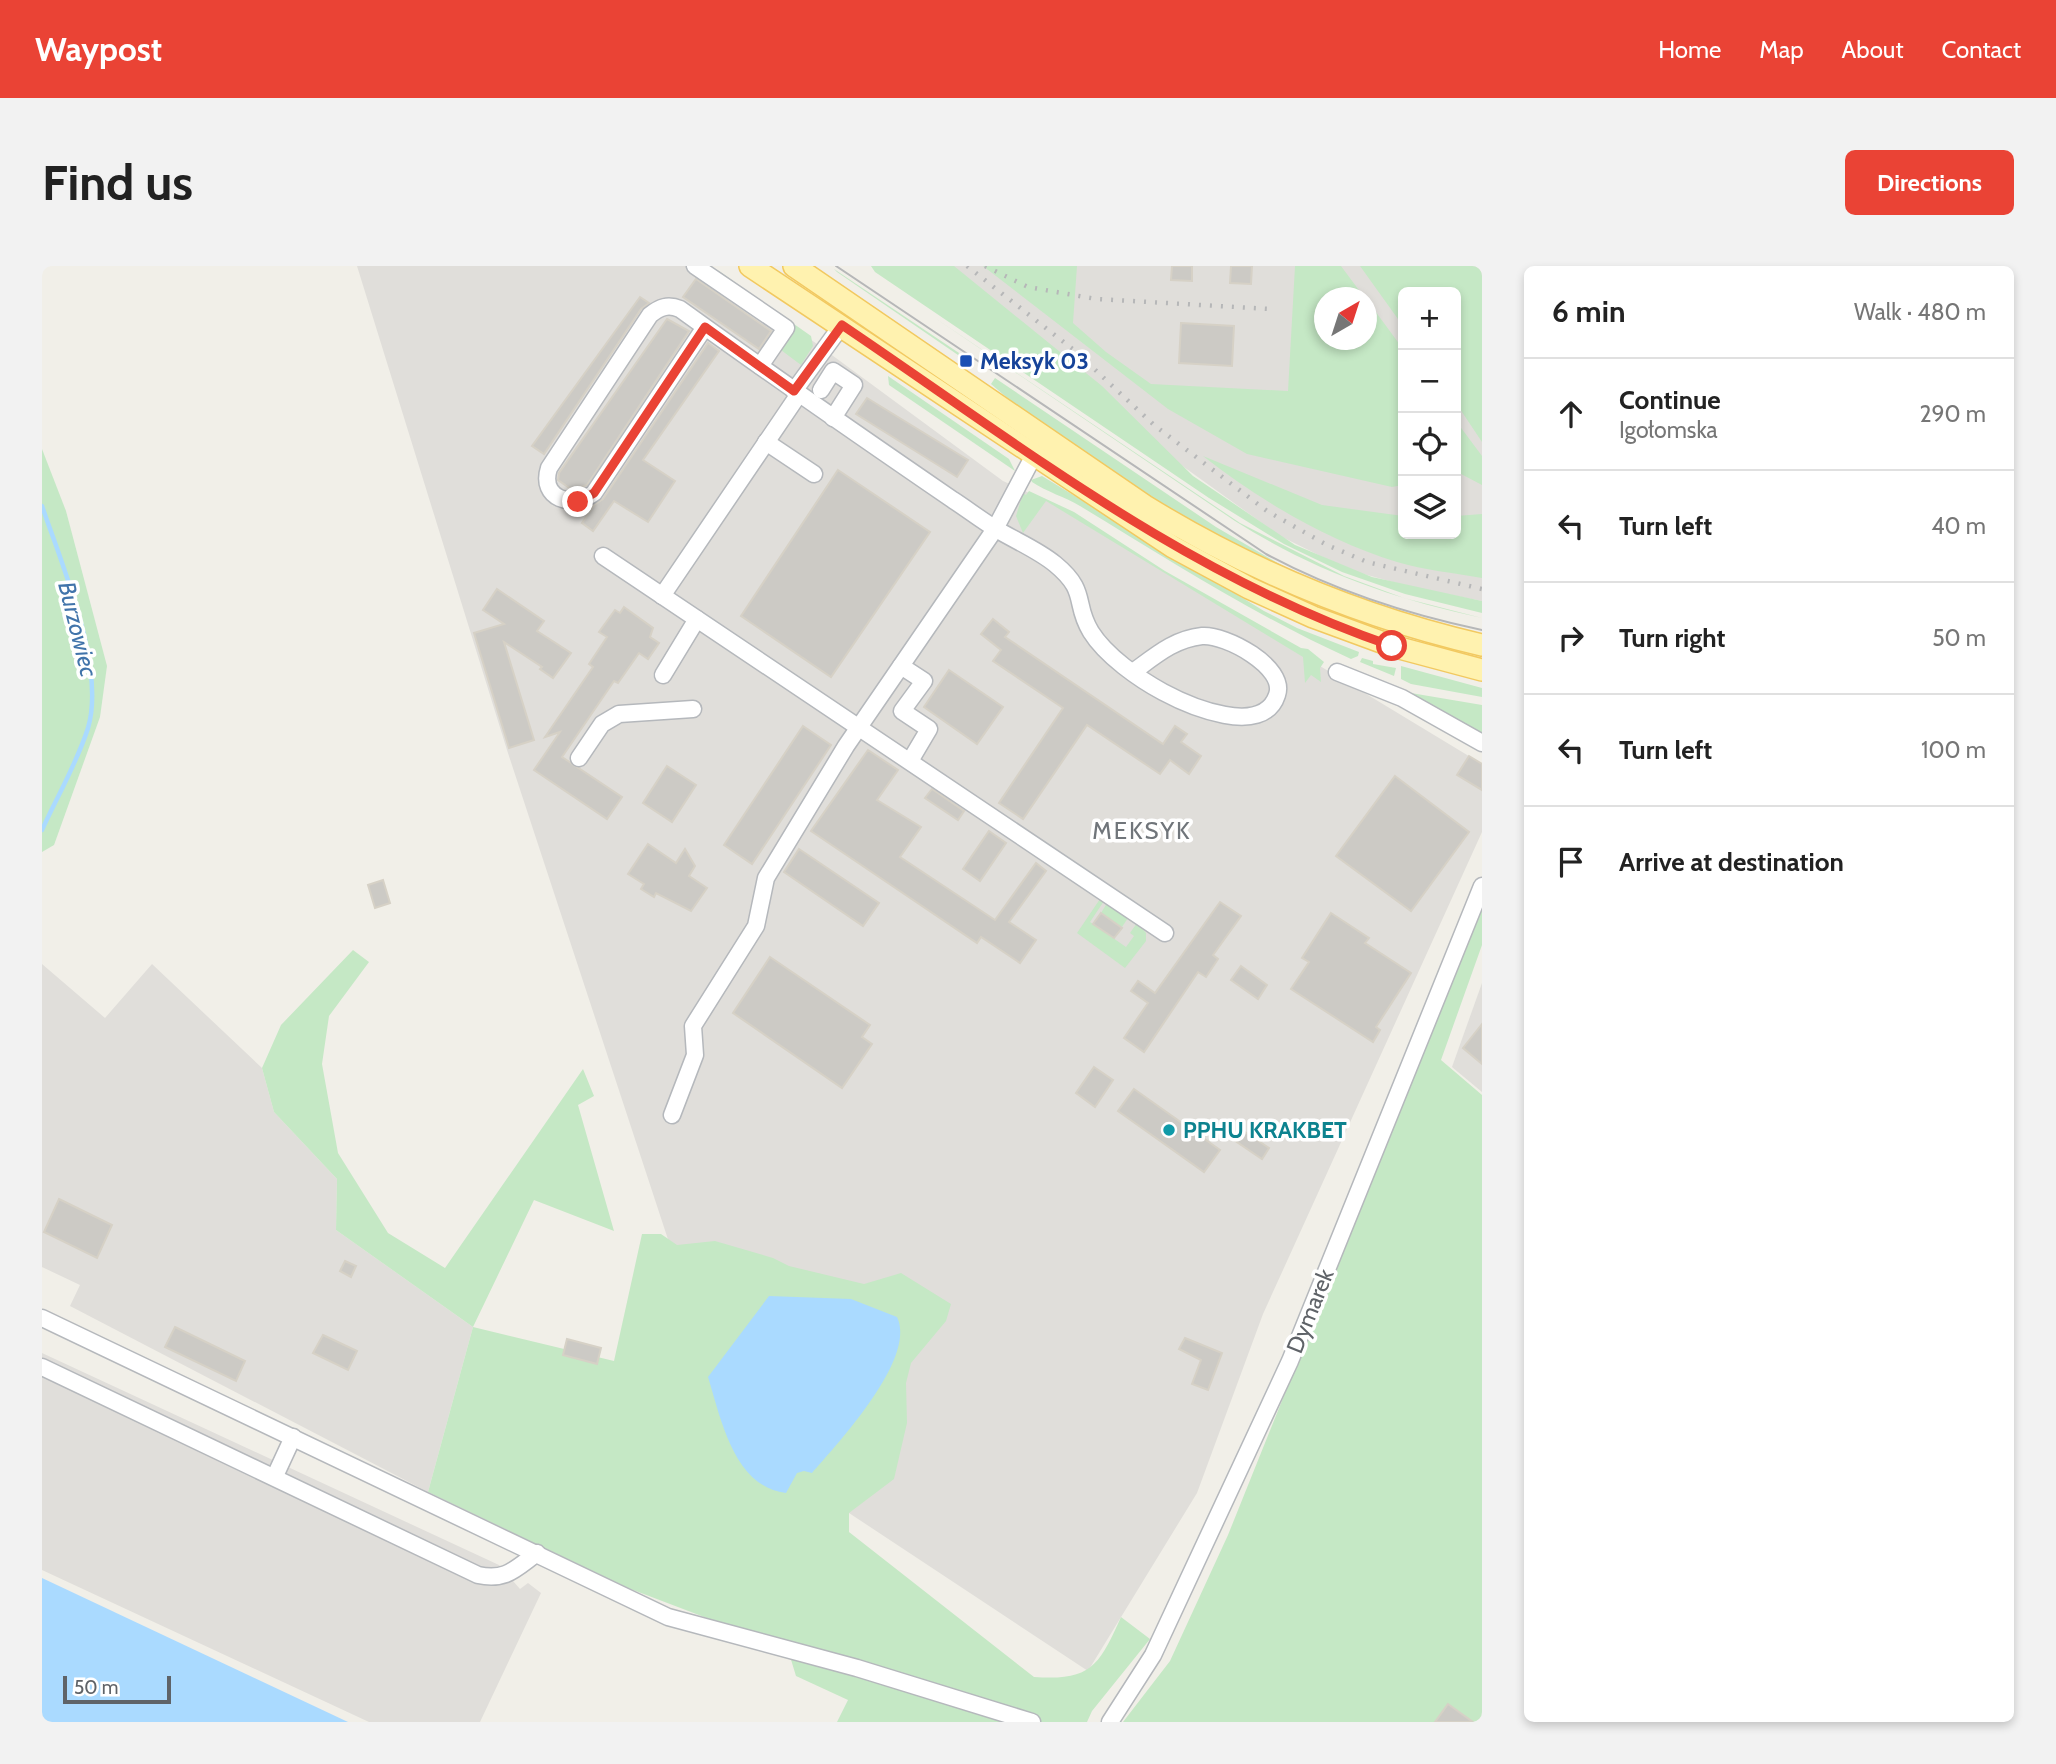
<!DOCTYPE html>
<meta charset="utf-8">
<style>
body{margin:0;font-family:Cabin,sans-serif;background:#f2f2f2;color:#222}
.controls{position:absolute;right:21px;top:21px;display:grid;overflow:hidden;border-radius:10px;box-shadow:0 4px 10px #0003}
.controls button{width:63px;height:63px;display:grid;place-items:center;padding:0;border:0;border-bottom:2px solid #e0e0e0;background:#fff;color:#222;font:35px sans-serif}
.compass{position:absolute;left:1272px;top:21px;width:63px;height:63px;border-radius:50%;background:#fff;box-shadow:0 4px 10px #0003;rotate:39deg}
.scale{position:absolute;left:21px;bottom:18px;width:108px;box-sizing:border-box;padding-left:7px;border:4px solid #5f6368;border-top:0;font-size:19px;line-height:24px;white-space:nowrap;color:#5f6368;-webkit-text-stroke:5px #fff;paint-order:stroke}
.stop{position:absolute;width:21px;height:21px;margin:-16px;border:5px solid #ea4335;border-radius:50%;background:#fff}
.stop.end{background:#ea4335;border-color:#fff;box-shadow:0 2px 7px #0008}
.list{margin:0;padding:0;list-style:none}
h2{display:flex;justify-content:space-between;align-items:center;height:91px;margin:0;padding:0 28px;font-size:30px}
h2 small{font-size:23px;font-weight:400;color:#767676}
.list li{display:grid;grid-template-columns:46px 1fr auto;gap:21px;align-items:center;box-sizing:border-box;height:112px;padding:0 28px;border-top:2px solid #e0e0e0}
.list b{display:block;font-size:26px;white-space:nowrap}
.list p{margin:0;font-size:23px;white-space:nowrap;color:#767676}
.list em{font-size:23px;font-style:normal;color:#767676}
.icon{flex:none;width:38px;height:38px;fill:none;stroke:currentColor;stroke-width:2;stroke-linecap:round;stroke-linejoin:round}
.map{position:relative;flex:none;width:1440px;height:1456px;overflow:hidden;border-radius:10px}
header{display:flex;align-items:center;gap:42px;box-sizing:border-box;height:98px;padding:0 35px;background:#ea4335;color:#fff}
header strong{font-size:33px}
nav{display:flex;gap:38px;margin-inline-start:auto;font-size:24px}
.intro{display:flex;align-items:center;justify-content:space-between;box-sizing:border-box;height:168px;padding:0 42px}
h1{margin:0;font-size:49px}
.button{padding:18px 32px;border-radius:10px;background:#ea4335;color:#fff;font-size:24px;font-weight:700}
main{display:flex;gap:42px;padding:0 42px}
aside{flex:1;background:#fff;border-radius:10px;box-shadow:0 4px 10px #0003}
.map>svg:first-child{display:block}
.industrial{fill:#e0deda;fill-rule:evenodd}
.green{fill:#c5e8c5}
.water{fill:#aadaff}
.lines{fill:none;stroke-linecap:round;stroke-linejoin:round}
.stream{stroke:#aadaff;stroke-width:4.5}
.building{fill:#cccac5;stroke:#d6d1c6;stroke-width:2}
.minor-casing{stroke:#b5b8bc;stroke-width:19}
.major-casing{stroke:#f2c960;stroke-width:24}
.minor{stroke:#fff;stroke-width:16}
.major{stroke:#fff2af;stroke-width:21}
.tram{stroke:#b6b7b8;stroke-width:2}
.rail{stroke:#b6b7b8;stroke-width:4.5;stroke-dasharray:2 9;stroke-linecap:butt}
.route{stroke:#ea4335;stroke-width:9}
.transit-dot{fill:#1a4fb4;stroke:#fff;stroke-width:2.5}
.culture-dot{fill:#0f9aa8;stroke:#fff;stroke-width:2.5}
.labels{text-anchor:middle;dominant-baseline:central;stroke-width:7;stroke-linejoin:round;paint-order:stroke}
.transit-label{font-size:23px;font-weight:bold;fill:#164399;stroke:#fff;text-anchor:start}
.culture-label{font-size:23px;font-weight:bold;fill:#0d838f;stroke:#fff;text-anchor:start}
.street-label{font-size:23px;fill:#5f6368;stroke:#fff}
.water-label{font-size:24px;font-style:italic;fill:#4174aa;stroke:#fff}
.neighbourhood-label{font-size:24px;letter-spacing:2px;fill:#70757a;stroke:#fff}
</style>
<header>
<strong>Waypost</strong>
<nav><a>Home</a><a>Map</a><a>About</a><a>Contact</a></nav>
</header>
<div class="intro"><h1>Find us</h1><a class="button">Directions</a></div>
<main>
<div class="map">
<svg width="1440" height="1456" viewBox="0 0 1440 1456">
<rect width="100%" height="100%" fill="#f1efe8"/>
<g class="industrial">
<polygon points="315,0 662,0 745,56 961,215 1005,235 1440,498 1440,566 1221,1048 1155,1227 1046,1405 807,1247 693,1177 465,484"/>
<path d="M862 0H1440V335L1369 321 1307 304 1238 270ZM1361 26H1414V268H1361ZM1282 32H1324V74H1282Z"/>
<polygon points="0,698 63,752 110,698 220,802 232,846 295,913 294,964 431,1061 386,1226 28,1040 38,1019 0,1001"/>
<polygon points="1440,717 1440,826 1410,801"/>
<polygon points="0,1087 457,1299 478,1323 486,1317 499,1327 438,1456 327,1456 0,1304"/>
</g>
<g class="green">
<polygon points="662,0 677,5 769,70 771,80 759,99 735,81 748,64"/>
<polygon points="829,0 912,0 1060,120 1151,210 1253,279 1330,311 1440,335 1440,347 1363,328 1300,306 1242,278 1167,232 833,6"/>
<polygon points="941,0 1035,0 1031,57 1064,86 1109,118 1246,125 1253,0 1299,0 1322,31 1282,32 1282,74 1324,74 1325,34 1361,83 1361,219 1350,221 1205,188 1126,143"/>
<polygon points="1318,0 1440,0 1440,176 1414,137 1414,26 1361,26 1361,60"/>
<polygon points="792,3 917,87 916,89 795,6"/>
<path d="M890 50 1198 257 1302 310 1362 332 1440 352C1351 333 1270 304 1193 255Z"/>
<polygon points="846,110 967,193 973,205 847,119"/>
<path d="M953 112 1174 261 1263 313 1242 305C1141 251 1036 194 949 118Z"/>
<polygon points="1414,155 1440,190 1440,219 1419,208 1414,209"/>
<polygon points="0,183 24,245 65,400 58,451 12,579 0,586"/>
<path d="M1161 190 1280 239 1361 250V268H1414V250L1440 248V312C1412 307 1382 304 1355 296 1284 274 1219 235 1161 190Z"/>
<path d="M1000 210 1222 345 1255 362 1317 386 1316 390 1309 393C1214 350 1127 294 1038 240 1023 231 1005 226 990 216L989 214Z"/>
<polygon points="987,225 1032,246 1123,305 1259,382 1266,383 1282,396 1278,402 1279,416 1269,409 1263,417 1261,391 1004,235 981,267 974,250 981,227 984,229"/>
<polygon points="1320,392 1331,395 1331,398 1354,402 1352,410 1318,396"/>
<polygon points="1359,400 1440,422 1440,431 1369,418 1359,413"/>
<polygon points="1363,426 1440,439 1440,470"/>
<polygon points="1058,633 1062,635 1048,656 1084,681 1092,670 1088,667 1095,657 1104,667 1104,675 1083,702 1035,667"/>
<polygon points="1065,637 1086,652 1080,661 1059,647"/>
<polygon points="1440,637 1440,679 1399,794 1440,829 1440,1456 1081,1456 1128,1395 1186,1269"/>
<path d="M311 684 327 696 287 750 280 798 296 887 346 967 403 1002 541 803 552 830 536 839 572 965 492 934 431 1061 572 1095 600 968H619L635 979 673 975 731 992 747 1000 822 1018 859 1007 909 1038 904 1055 869 1097 864 1117 865 1157 852 1213 807 1247V1266L992 1411C1049 1415 1057 1400 1079 1351L1108 1373 1050 1445 1045 1456H795L806 1434 754 1410 743 1374 670 1354 586 1322 386 1226 431 1061 294 964 295 913 232 846 220 802 239 759Z"/>
</g>
<g class="water">
<path d="M727 1030 809 1033 855 1051C875 1092 797 1176 770 1207L762 1205 755 1207 744 1227C692 1221 679 1153 666 1111Z"/>
<polygon points="0,1312 306,1456 0,1456"/>
</g>
<g class="lines">
<path class="stream" d="M0 240C20 299 64 402 46 462 35 497 15 531 0 564"/>
</g>
<g class="building">
<polygon points="1130,0 1150,0 1150,15 1129,14"/>
<polygon points="1189,0 1210,0 1209,18 1188,17"/>
<polygon points="654,13 729,65 717,83 641,31"/>
<polygon points="598,31 607,37 599,43 502,188 490,180"/>
<polygon points="625,53 647,65 545,219 530,224 516,214 517,207"/>
<polygon points="1139,57 1192,60 1190,100 1137,97"/>
<polygon points="666,77 677,85 601,194 633,215 606,256 572,235 551,265 540,257 552,239 561,233"/>
<polygon points="825,132 926,194 915,211 814,148"/>
<polygon points="796,204 888,266 789,411 699,350"/>
<polygon points="455,323 502,355 495,365 529,387 511,412 498,403 500,401 462,376 492,474 467,482 432,367 462,358 441,344"/>
<polygon points="582,341 611,362 608,371 617,377 606,393 597,387 576,417 572,415 520,491 580,531 565,553 492,504 518,466 503,471 551,401 547,398 565,371 557,366 573,344 578,347"/>
<polygon points="951,353 967,366 963,371 1121,478 1133,460 1145,468 1139,476 1159,490 1147,508 1128,494 1118,508 1045,459 981,553 957,537 1021,442 951,395 959,384 939,368"/>
<polygon points="907,404 961,441 935,478 882,441"/>
<polygon points="761,460 789,479 710,598 682,579"/>
<polygon points="826,484 856,504 835,534 879,561 858,591 953,654 994,597 1004,605 967,656 994,674 978,697 939,671 935,677 769,565"/>
<polygon points="1427,490 1440,498 1440,524 1415,509"/>
<polygon points="625,500 654,519 630,556 601,537"/>
<polygon points="1353,510 1427,566 1369,645 1294,590"/>
<polygon points="890,523 922,545 916,554 883,532"/>
<polygon points="947,565 964,577 938,615 921,603"/>
<polygon points="606,578 634,597 643,583 653,600 647,610 665,622 649,645 614,627 612,631 599,623 602,618 586,608"/>
<polygon points="757,583 837,637 821,660 742,606"/>
<polygon points="341,614 348,637 333,642 326,619"/>
<polygon points="1178,636 1199,650 1171,689 1176,693 1164,711 1156,706 1102,786 1082,772 1106,737 1089,725 1096,715 1113,727"/>
<polygon points="1059,647 1080,662 1072,672 1051,658"/>
<polygon points="1289,647 1327,672 1323,677 1369,707 1334,761 1338,764 1331,776 1249,723 1267,696 1260,692"/>
<polygon points="728,691 828,759 820,771 830,778 800,822 691,747"/>
<polygon points="1199,700 1225,719 1216,733 1189,714"/>
<polygon points="1440,758 1440,798 1421,782"/>
<polygon points="1052,801 1071,814 1053,841 1034,827"/>
<polygon points="1092,823 1178,884 1162,906 1076,845"/>
<polygon points="1197,862 1227,882 1220,893 1189,872"/>
<polygon points="17,933 70,959 55,992 2,966"/>
<polygon points="303,995 314,1000 309,1011 298,1005"/>
<polygon points="133,1061 203,1095 194,1115 123,1081"/>
<polygon points="281,1069 315,1085 306,1104 271,1087"/>
<polygon points="1143,1072 1180,1087 1166,1124 1150,1118 1159,1094 1137,1083"/>
<polygon points="525,1073 559,1082 555,1098 521,1089"/>
<polygon points="1406,1438 1431,1456 1393,1456"/>
</g>
<g class="lines">
<defs>
<g id="minor">
<polyline points="653,0 744,62 718,100"/>
<path d="M663 61 552 227C531 243 497 233 507 202L608 49C618 41 626 38 638 43 728 108 819 171 911 234 925 243 939 254 954 263 974 275 996 284 1013 298 1047 326 1031 337 1049 366 1064 390 1097 413 1121 426 1147 440 1221 472 1235 429 1245 401 1183 368 1160 370 1132 373 1113 390 1091 406"/>
<polyline points="779,124 791,105 812,119 791,152"/>
<polyline points="752,125 800,59"/>
<polyline points="724,176 772,208"/>
<polyline points="561,290 1123,667"/>
<polyline points="620,330 757,128"/>
<polyline points="859,400 882,415 860,445 887,463 868,495"/>
<polyline points="1295,406 1360,432 1440,477"/>
<polyline points="621,409 655,353"/>
<polyline points="537,492 560,458 577,448 651,443"/>
<polyline points="630,849 653,789 651,760 714,660 724,612 804,480 953,263 991,191"/>
<polyline points="0,1052 626,1351 815,1402 990,1456"/>
<path d="M0 1101 436 1309C464 1315 473 1303 495 1287"/>
<polyline points="233,1210 251,1171"/>
<polyline points="1068,1456 1111,1389 1248,1095 1440,620"/>
</g>
<g id="major">
<polyline points="708,0 1131,281 1207,322 1271,351 1350,380 1440,404"/>
<path d="M752 0 1103 240C1209 305 1318 351 1440 379"/>
</g>
</defs>
<use href="#minor" class="minor-casing"/>
<use href="#major" class="major-casing"/>
<use href="#minor" class="minor"/>
<use href="#major" class="major"/>
<path class="tram" d="M794 0 1224 288C1293 325 1364 348 1440 364"/>
<g class="rail">
<polyline points="925,0 1033,85 1112,159 1225,245 1285,279 1325,296 1440,323"/>
<polyline points="943,0 986,21 1054,33 1229,43"/>
</g>
</g>
<g class="lines">
<path class="route" d="M536 236 552 227 663 61 752 125 800 59C978 179 1144 310 1350 380"/>
</g>
<rect class="transit-dot" x="917" y="88" width="14" height="14" rx="3.5"/>
<circle class="culture-dot" cx="1127" cy="864" r="7"/>
<g class="labels">
<g class="transit-label">
<text x="938" y="95">Meksyk 03</text>
</g>
<g class="culture-label">
<text x="1141" y="864">PPHU KRAKBET</text>
</g>
<g class="street-label">
<text transform="translate(1268 1045) rotate(-68)">Dymarek</text>
</g>
<g class="water-label">
<text transform="translate(36 363) rotate(76)">Burzowiec</text>
</g>
<g class="neighbourhood-label">
<text x="1100" y="564">MEKSYK</text>
</g>
</g>
</svg>
<div class="controls">
<button>+</button>
<button>−</button>
<button><svg class="icon" aria-label="locate" viewBox="0 0 24 24"><circle cx="12" cy="12" r="6"/><path d="M12 2v4M12 18v4M2 12h4M18 12h4"/></svg></button>
<button><svg class="icon" aria-label="layers" viewBox="0 0 24 24"><path d="M12 4l9 5-9 5-9-5zM3 14l9 5 9-5"/></svg></button>
</div>
<svg class="compass" viewBox="-18 -18 36 36"><path d="M0-13l5 13h-10z" fill="#e53935"/><path d="M0 13l5-13h-10z" fill="#767676"/></svg>
<div class="scale">50 m</div>
<div class="stop" style="left:1350px;top:380px"></div>
<div class="stop end" style="left:536px;top:236px"></div>
</div>
<aside>
<h2>6 min<small>Walk · 480 m</small></h2>
<ul class="list">
<li><svg class="icon" aria-label="ahead" viewBox="0 0 24 24"><path d="M12 20V5M6 11l6-6 6 6"/></svg><div><b>Continue</b><p>Igołomska</p></div><em>290 m</em></li>
<li><svg class="icon" aria-label="left" viewBox="0 0 24 24"><path d="M17 20v-9H6M10 6l-5 5 5 5"/></svg><div><b>Turn left</b></div><em>40 m</em></li>
<li><svg class="icon" aria-label="right" viewBox="0 0 24 24"><path d="M7 20v-9h11M14 6l5 5-5 5"/></svg><div><b>Turn right</b></div><em>50 m</em></li>
<li><svg class="icon" aria-label="left" viewBox="0 0 24 24"><path d="M17 20v-9H6M10 6l-5 5 5 5"/></svg><div><b>Turn left</b></div><em>100 m</em></li>
<li><svg class="icon" aria-label="arrive" viewBox="0 0 24 24"><path d="M6 21V4h12l-3 4 3 4H6"/></svg><div><b>Arrive at destination</b></div></li>
</ul>
</aside>
</main>
